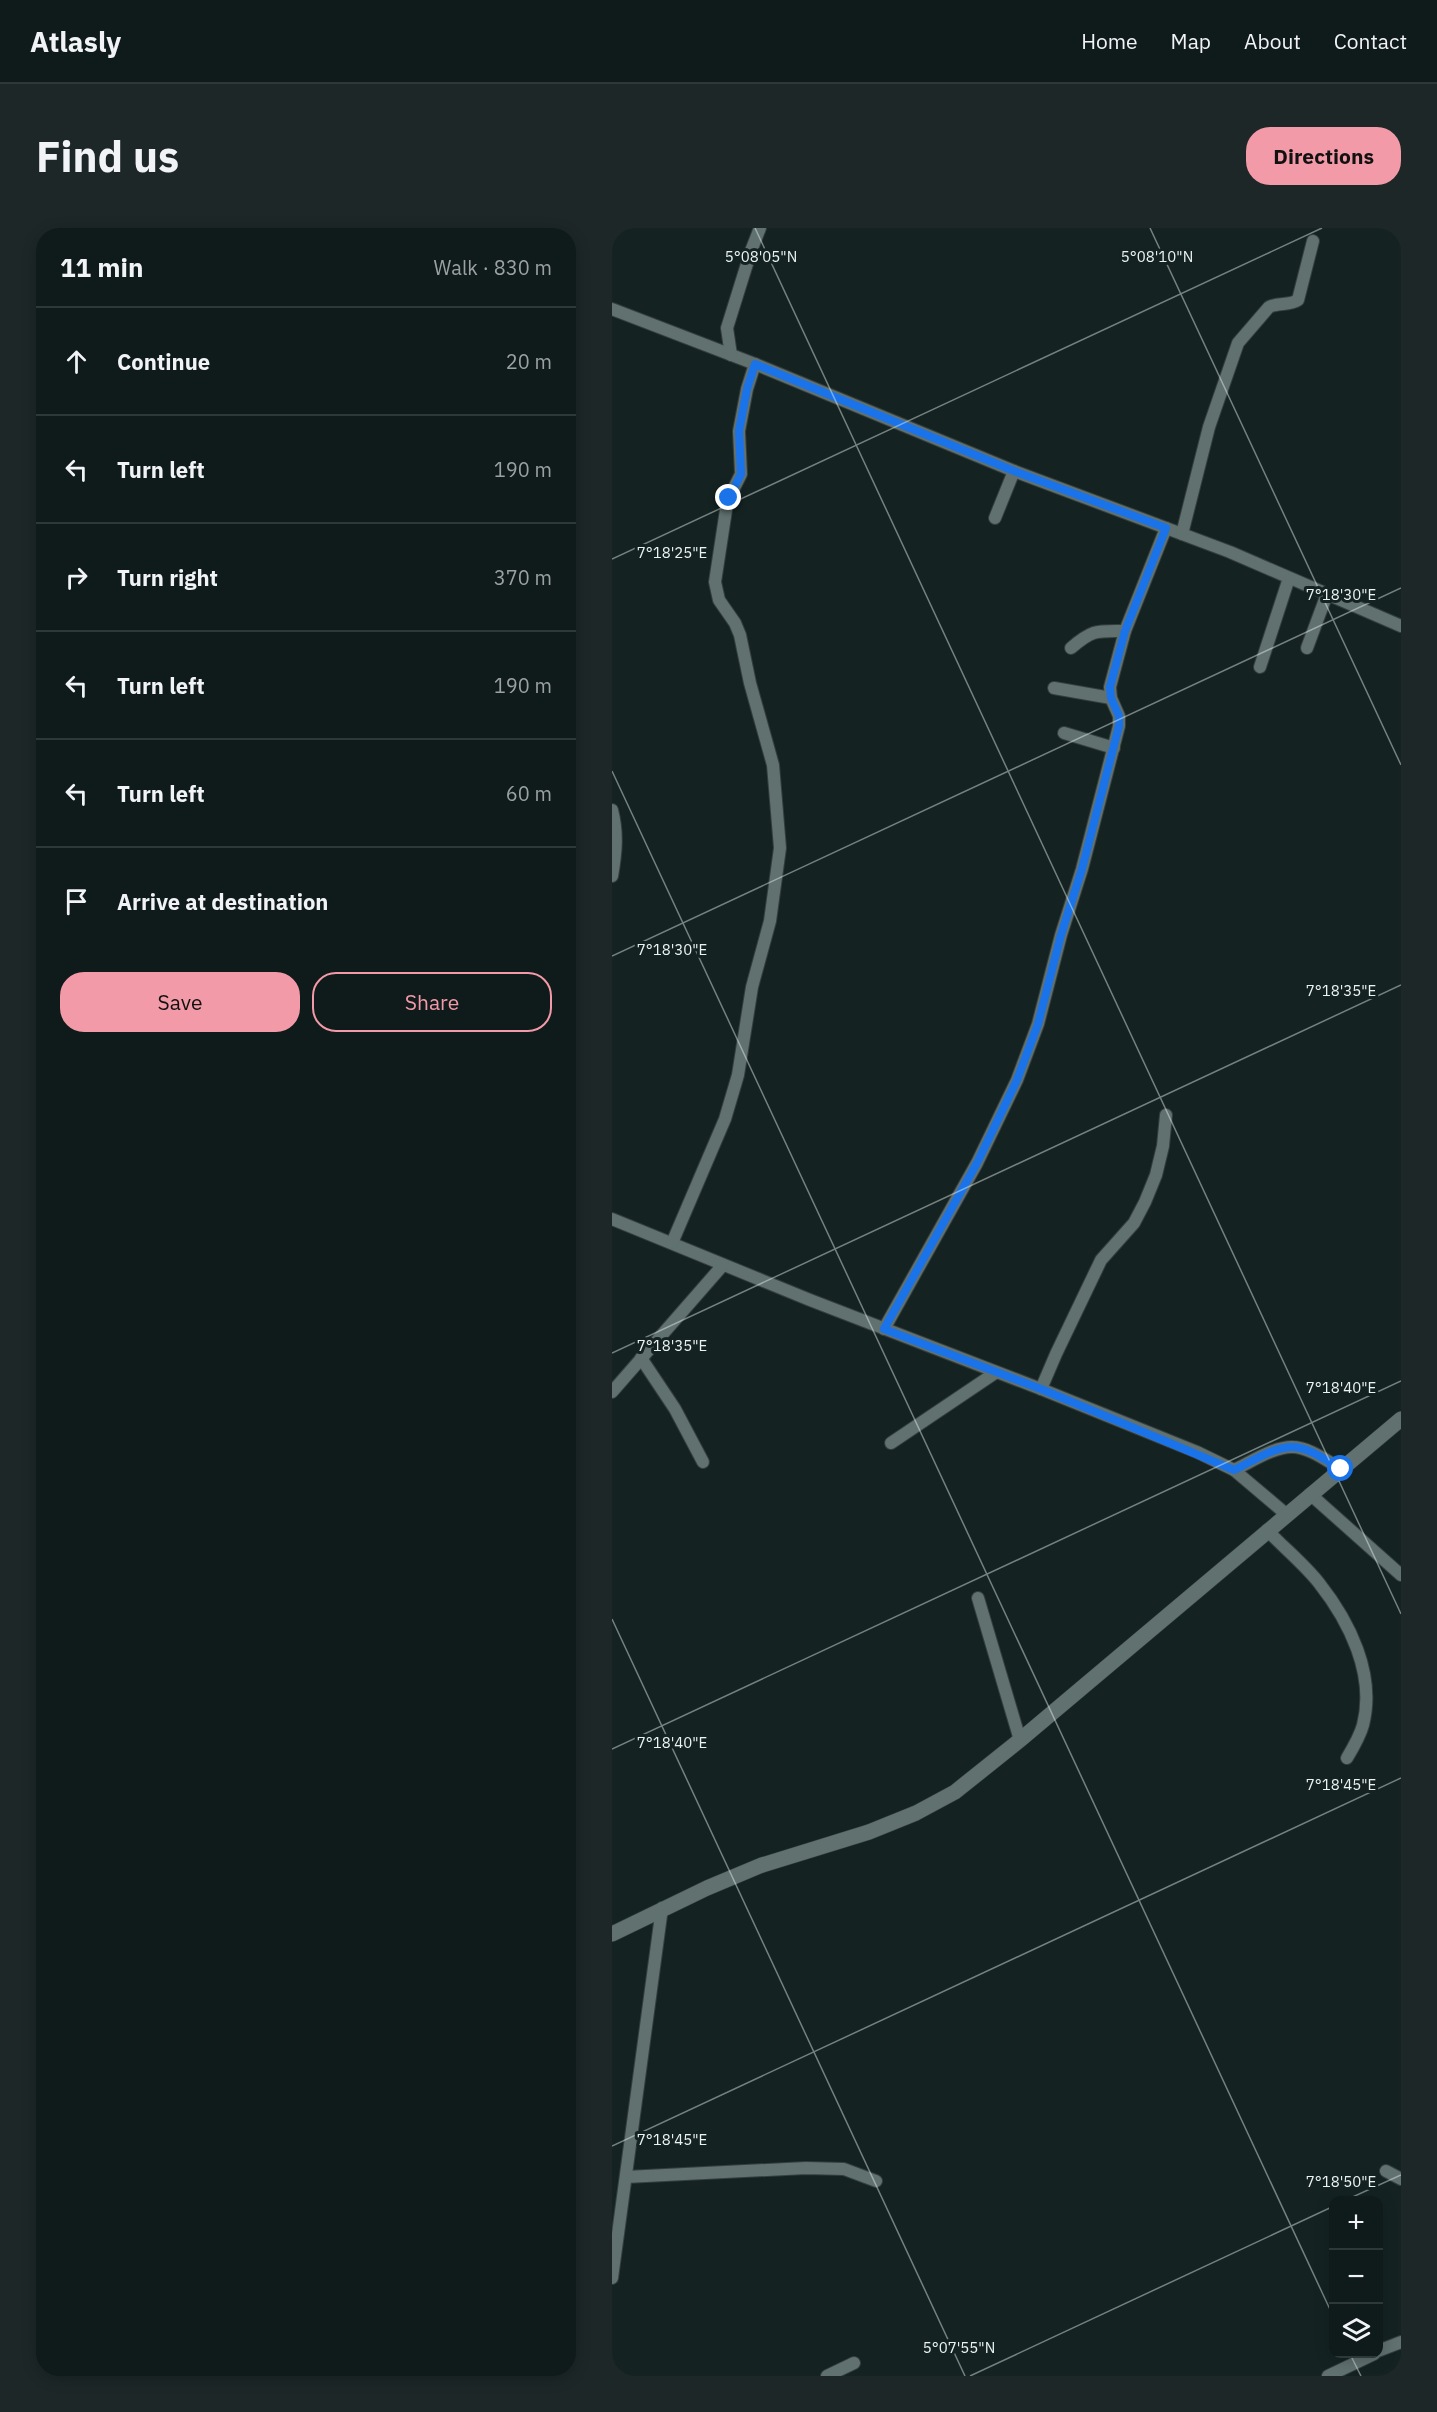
<!DOCTYPE html>
<meta charset="utf-8">
<style>
body{margin:0;font-family:"IBM Plex Sans",sans-serif;background:#1d2727;color:#f1f3f6}
.controls{position:absolute;right:18px;bottom:18px;display:grid;overflow:hidden;border-radius:12px;box-shadow:0 3px 15px #0003}
.controls button{width:54px;height:54px;display:grid;place-items:center;padding:0;border:0;border-bottom:2px solid #2f3839;background:#0f1a1a;color:#f1f3f6;font:30px sans-serif}
.stop{position:absolute;width:18px;height:18px;margin:-14px;border:4px solid #1a73e8;border-radius:50%;background:#fff}
.stop.end{background:#1a73e8;border-color:#fff;box-shadow:0 2px 6px #0008}
.list{margin:0;padding:0;list-style:none}
h2{display:flex;justify-content:space-between;align-items:center;height:78px;margin:0;padding:0 24px;font-size:26px}
h2 small{font-size:20px;font-weight:400;color:#9ba1a2}
.list li{display:grid;grid-template-columns:39px 1fr auto;gap:18px;align-items:center;box-sizing:border-box;height:108px;padding:0 24px;border-top:2px solid #2f3839}
.list b{display:block;font-size:22px;white-space:nowrap}
.list em{font-size:20px;font-style:normal;color:#9ba1a2}
.actions{display:flex;gap:12px;padding:18px 24px}
.actions a{flex:1;padding:14px 0;border:2px solid #f39aa8;border-radius:24px;text-align:center;font-size:21px;color:#f39aa8}
.actions .main{background:#f39aa8;color:#111}
.icon{flex:none;width:33px;height:33px;fill:none;stroke:currentColor;stroke-width:2;stroke-linecap:round;stroke-linejoin:round}
.map{position:relative;flex:none;width:789px;height:2148px;overflow:hidden;border-radius:24px}
header{display:flex;align-items:center;gap:36px;box-sizing:border-box;height:84px;padding:0 30px;background:#0f1a1a;border-bottom:2px solid #2f3839}
header strong{font-size:28px}
nav{display:flex;gap:33px;margin-inline-start:auto;font-size:21px}
.intro{display:flex;align-items:center;justify-content:space-between;box-sizing:border-box;height:144px;padding:0 36px}
h1{margin:0;font-size:42px}
.button{padding:15px 27px;border-radius:24px;background:#f39aa8;color:#111;font-size:21px;font-weight:700}
main{display:flex;gap:36px;padding:0 36px}
aside{flex:1;background:#0f1a1a;border-radius:24px;box-shadow:0 3px 15px #0003}
.map>svg:first-child{display:block}
.lines{fill:none;stroke-linecap:round;stroke-linejoin:round}
.minor-casing{stroke:#353f3e;stroke-width:14}
.tertiary-casing{stroke:#353f3e;stroke-width:16}
.minor{stroke:#607170;stroke-width:12}
.tertiary{stroke:#607170;stroke-width:15}
.route{stroke:#1a73e8;stroke-width:8}
.ticks{fill:none;stroke:#eaf3f2;stroke-width:1.5;stroke-opacity:0.45}
.ticks-label{font-size:15px;text-anchor:middle;fill:#eaf3f2;stroke:#142322;stroke-width:6;stroke-linejoin:round;paint-order:stroke}
</style>
<header>
<strong>Atlasly</strong>
<nav><a>Home</a><a>Map</a><a>About</a><a>Contact</a></nav>
</header>
<div class="intro"><h1>Find us</h1><a class="button">Directions</a></div>
<main>
<aside>
<h2>11 min<small>Walk · 830 m</small></h2>
<ul class="list">
<li><svg class="icon" aria-label="ahead" viewBox="0 0 24 24"><path d="M12 20V5M6 11l6-6 6 6"/></svg><div><b>Continue</b></div><em>20 m</em></li>
<li><svg class="icon" aria-label="left" viewBox="0 0 24 24"><path d="M17 20v-9H6M10 6l-5 5 5 5"/></svg><div><b>Turn left</b></div><em>190 m</em></li>
<li><svg class="icon" aria-label="right" viewBox="0 0 24 24"><path d="M7 20v-9h11M14 6l5 5-5 5"/></svg><div><b>Turn right</b></div><em>370 m</em></li>
<li><svg class="icon" aria-label="left" viewBox="0 0 24 24"><path d="M17 20v-9H6M10 6l-5 5 5 5"/></svg><div><b>Turn left</b></div><em>190 m</em></li>
<li><svg class="icon" aria-label="left" viewBox="0 0 24 24"><path d="M17 20v-9H6M10 6l-5 5 5 5"/></svg><div><b>Turn left</b></div><em>60 m</em></li>
<li><svg class="icon" aria-label="arrive" viewBox="0 0 24 24"><path d="M6 21V4h12l-3 4 3 4H6"/></svg><div><b>Arrive at destination</b></div></li>
</ul>
<div class="actions"><a class="main">Save</a><a>Share</a></div>
</aside>
<div class="map">
<svg width="789" height="2148" viewBox="0 0 789 2148">
<rect width="100%" height="100%" fill="#142322"/>
<g class="lines">
<defs>
<g id="minor">
<polyline points="0,81 143,136 402,243 618,324 789,398"/>
<polyline points="119,127 115,100 139,23 148,0"/>
<polyline points="383,290 402,243"/>
<path d="M570 306 597 199 626 115 657 79C667 74 677 78 686 72L701 13"/>
<path d="M459 420C481 401 485 403 513 403"/>
<polyline points="695,420 715,366"/>
<polyline points="648,439 677,350"/>
<polyline points="442,460 499,470"/>
<polyline points="452,505 502,520"/>
<path d="M0 582C6 605 4 625 0 648"/>
<polyline points="0,991 198,1072 429,1161 585,1224 622,1242 674,1286"/>
<polyline points="60,1015 113,891 126,847 140,759 158,693 168,620 161,537 138,455 128,407 123,395 107,372 103,354 114,282 117,270 129,246 127,203 135,161 143,136"/>
<polyline points="272,1101 365,935 405,852 426,796 449,707 470,641 507,498 507,488 499,470 498,459 513,403 554,300"/>
<polyline points="29,1130 63,1181 91,1234"/>
<polyline points="429,1161 444,1126 489,1032 522,995 533,974 544,947 551,918 554,887"/>
<polyline points="0,1164 111,1037"/>
<polyline points="279,1215 383,1145"/>
<path d="M622 1242C639 1234 661 1219 680 1219 697 1219 715 1233 729 1241"/>
<polyline points="698,1266 789,1347"/>
<path d="M655 1302C672 1320 692 1336 707 1355 737 1393 764 1446 751 1497 748 1508 741 1520 735 1530"/>
<polyline points="366,1370 408,1512"/>
<polyline points="774,1943 789,1951"/>
<polyline points="14,1949 194,1940 232,1941 264,1953"/>
<polyline points="0,2050 50,1680"/>
<polyline points="766,2123 789,2114"/>
<polyline points="215,2148 242,2135"/>
<polyline points="716,2148 762,2126"/>
</g>
<polyline id="tertiary" points="0,1706 95,1660 150,1637 257,1604 304,1585 343,1564 408,1512 789,1191"/>
</defs>
<use href="#minor" class="minor-casing"/>
<use href="#tertiary" class="tertiary-casing"/>
<use href="#minor" class="minor"/>
<use href="#tertiary" class="tertiary"/>
</g>
<g class="lines">
<path class="route" d="M117 270 129 246 127 203 135 161 143 136 402 243 554 300 513 403 498 459 499 470 507 488V498L470 641 449 707 426 796 405 852 365 935 272 1101 429 1161 622 1242C639 1234 661 1219 680 1219 697 1219 715 1233 729 1241"/>
</g>
<path class="ticks" d="M143 0 789 1386M538 0 789 537M0 331 710 0M0 543 722 2090M0 728 789 360M0 1125 789 757M0 1391 353 2148M0 1521 789 1153M0 1918 789 1550M734 1972 789 1947M738 2126 749 2148M358 2148 722 1978"/>
<g class="ticks-label">
<text x="149" y="34">5°08'05"N</text>
<text x="545" y="34">5°08'10"N</text>
<text x="60" y="330">7°18'25"E</text>
<text x="729" y="372">7°18'30"E</text>
<text x="60" y="727">7°18'30"E</text>
<text x="729" y="768">7°18'35"E</text>
<text x="60" y="1123">7°18'35"E</text>
<text x="729" y="1165">7°18'40"E</text>
<text x="60" y="1520">7°18'40"E</text>
<text x="729" y="1562">7°18'45"E</text>
<text x="60" y="1917">7°18'45"E</text>
<text x="729" y="1959">7°18'50"E</text>
<text x="347" y="2125">5°07'55"N</text>
</g>
</svg>
<div class="controls">
<button>+</button>
<button>−</button>
<button><svg class="icon" aria-label="layers" viewBox="0 0 24 24"><path d="M12 4l9 5-9 5-9-5zM3 14l9 5 9-5"/></svg></button>
</div>
<div class="stop" style="left:729px;top:1241px"></div>
<div class="stop end" style="left:117px;top:270px"></div>
</div>
</main>
